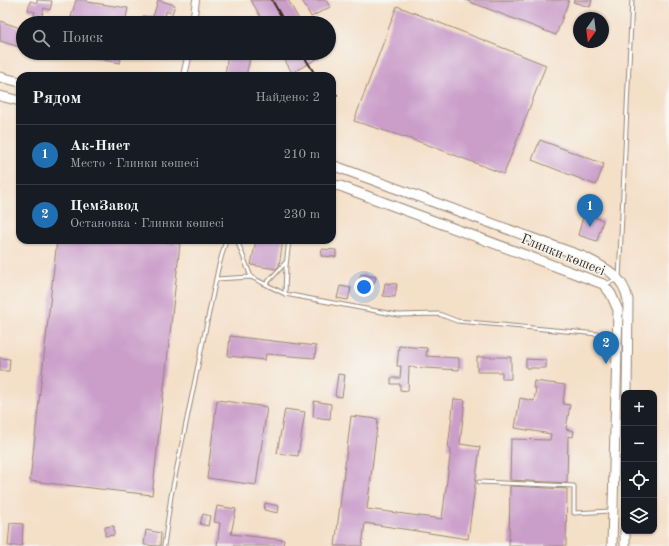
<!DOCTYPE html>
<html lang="ru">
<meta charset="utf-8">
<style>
body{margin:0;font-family:"Old Standard TT",serif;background:#20242c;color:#f1f3f6}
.controls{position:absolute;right:12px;bottom:12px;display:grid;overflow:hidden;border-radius:8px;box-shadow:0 1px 3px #0004}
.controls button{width:36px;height:36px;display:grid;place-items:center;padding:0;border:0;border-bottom:1px solid #363941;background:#171b24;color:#f1f3f6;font:20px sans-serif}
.compass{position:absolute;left:573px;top:12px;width:36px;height:36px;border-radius:50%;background:#171b24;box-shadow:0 1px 3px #0004;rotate:194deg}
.you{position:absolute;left:364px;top:287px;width:14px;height:14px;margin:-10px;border:3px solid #fff;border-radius:50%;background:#1a73e8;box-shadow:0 0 0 6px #1a73e833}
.badge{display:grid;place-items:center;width:26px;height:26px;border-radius:50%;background:#1f6fb2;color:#fff;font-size:13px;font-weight:700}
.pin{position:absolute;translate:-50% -33px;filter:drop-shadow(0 1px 2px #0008)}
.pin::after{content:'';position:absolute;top:21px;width:14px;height:12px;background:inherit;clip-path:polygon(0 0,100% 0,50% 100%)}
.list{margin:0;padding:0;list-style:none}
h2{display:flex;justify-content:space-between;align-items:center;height:52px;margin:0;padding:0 16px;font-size:17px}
h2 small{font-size:13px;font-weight:400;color:#9ea1a6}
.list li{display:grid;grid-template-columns:26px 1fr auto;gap:12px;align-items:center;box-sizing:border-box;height:60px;padding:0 16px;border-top:1px solid #363941}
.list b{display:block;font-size:15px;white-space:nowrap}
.list p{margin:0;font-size:13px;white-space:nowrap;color:#9ea1a6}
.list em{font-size:13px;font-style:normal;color:#9ea1a6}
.icon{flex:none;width:22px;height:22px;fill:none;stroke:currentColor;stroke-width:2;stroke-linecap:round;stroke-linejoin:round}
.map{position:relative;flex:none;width:669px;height:546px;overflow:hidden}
.search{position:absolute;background:#171b24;box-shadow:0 1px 3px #0004;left:16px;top:16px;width:320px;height:44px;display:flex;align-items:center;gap:10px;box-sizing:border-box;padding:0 14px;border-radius:22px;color:#9ea1a6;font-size:15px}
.panel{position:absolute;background:#171b24;box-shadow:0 1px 3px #0004;left:16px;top:72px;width:320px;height:172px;border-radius:12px}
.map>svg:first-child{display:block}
.building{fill:#cb9eca}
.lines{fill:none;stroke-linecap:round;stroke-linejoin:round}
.lane-casing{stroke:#988472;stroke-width:5}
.street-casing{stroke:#988472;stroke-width:8}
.secondary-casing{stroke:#988472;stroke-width:11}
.lane{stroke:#fff;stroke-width:3}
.street{stroke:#fff;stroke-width:6}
.secondary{stroke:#fff;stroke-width:9}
.rail{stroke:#3b2a1e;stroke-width:2}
.labels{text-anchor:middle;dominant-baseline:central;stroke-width:3;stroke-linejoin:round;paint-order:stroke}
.street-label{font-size:14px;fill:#3b2a1e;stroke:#f6f6f2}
</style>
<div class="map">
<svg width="669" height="546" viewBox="0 0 669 546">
<rect width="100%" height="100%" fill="#f6f6f2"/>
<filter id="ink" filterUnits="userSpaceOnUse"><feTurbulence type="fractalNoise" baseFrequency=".025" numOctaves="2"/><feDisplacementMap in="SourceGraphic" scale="8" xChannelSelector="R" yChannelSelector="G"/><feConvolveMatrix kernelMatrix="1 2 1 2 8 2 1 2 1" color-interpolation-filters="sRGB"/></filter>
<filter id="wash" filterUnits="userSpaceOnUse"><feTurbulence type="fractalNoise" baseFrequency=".012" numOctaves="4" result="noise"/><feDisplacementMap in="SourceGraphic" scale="16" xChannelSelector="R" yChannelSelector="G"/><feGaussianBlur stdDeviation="0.9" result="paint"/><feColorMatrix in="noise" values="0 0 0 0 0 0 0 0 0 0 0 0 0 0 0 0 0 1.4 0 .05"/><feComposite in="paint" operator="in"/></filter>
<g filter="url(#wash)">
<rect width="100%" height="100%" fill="#f4dfc7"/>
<g id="blocks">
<g class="building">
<polygon points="37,0 52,1 50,10 44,8 41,20 33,18 35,12 28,10 30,1 37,3"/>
<polygon points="76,0 87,0 87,2 128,8 125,23 88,23 88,22 71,17"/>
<polygon points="158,0 175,5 172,14 166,11 165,23 142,23 143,16 153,17"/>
<polygon points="251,0 288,0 301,23 264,23"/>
<polygon points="302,0 326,0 330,7 311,17"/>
<polygon points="465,0 569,0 556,35"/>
<polygon points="574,0 592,0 590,7 573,2"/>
<polygon points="397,6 546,65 504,174 423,143 354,121"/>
<polygon points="0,21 23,29 23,48 0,41"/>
<polygon points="84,53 122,53 120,63 84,56"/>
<polygon points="228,53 251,53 246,76 225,76"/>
<polygon points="281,53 318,53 320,57 292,73"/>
<polygon points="540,140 604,164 596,185 532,160"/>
<polygon points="584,214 603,220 597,241 578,235"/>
<polygon points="57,240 149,240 180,244 152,495 30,481"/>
<polygon points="256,240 283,240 279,266 276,269 251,265"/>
<polygon points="322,249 336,250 336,257 321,256"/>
<polygon points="361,274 376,277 374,284 359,281"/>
<polygon points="385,283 397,284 395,297 383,296"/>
<polygon points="340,286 351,288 348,300 337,298"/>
<polygon points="230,336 316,346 315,358 266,354 265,360 228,356"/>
<polygon points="399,346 427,348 426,356 459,358 459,370 409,367 408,391 400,390 400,384 391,384 391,378 400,378 401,366 397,366"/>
<polygon points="477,357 511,357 511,379 502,379 502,372 477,372"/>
<polygon points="0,358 10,359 9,371 0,371"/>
<polygon points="526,359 546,360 546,368 526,368"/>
<polygon points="338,374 345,375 342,397 335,396"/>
<polygon points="534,381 565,385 563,404 570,405 566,429 574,431 573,437 568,436 567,483 510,480 511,439 550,440 551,434 515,428 520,398 534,401 536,388 533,388"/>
<polygon points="454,399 465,400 460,444 480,447 468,539 365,523 362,546 335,546 351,416 378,419 367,509 442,519 451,449 448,448"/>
<polygon points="217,400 267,407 256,485 207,478"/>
<polygon points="314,401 331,404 330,419 313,417"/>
<polygon points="285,409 305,412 298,456 277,453"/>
<polygon points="510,486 567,489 566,546 509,546"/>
<polygon points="265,503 279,506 278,513 264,510"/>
<polygon points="217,506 236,509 231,534 284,540 283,546 217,546 220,523 214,522"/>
<polygon points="203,514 210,516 208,526 200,524"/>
<polygon points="10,523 23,524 22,546 8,546"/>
<polygon points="114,526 114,535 105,536 105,527"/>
<polygon points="146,530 161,533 160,546 144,545"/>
</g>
</g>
</g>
<g filter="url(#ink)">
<use href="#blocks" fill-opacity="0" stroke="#988472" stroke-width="1"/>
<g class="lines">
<defs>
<g id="lane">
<polyline points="237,240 251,277"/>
<polyline points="216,279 251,277 285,294 398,315 439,314 457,321 598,334 616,340"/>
<polyline points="266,284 286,262"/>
<polyline points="605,284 619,279 632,0"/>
<polyline points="285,294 286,266 289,240"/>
<polyline points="479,482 574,486 574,513 611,511"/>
<polyline points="164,546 171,496 218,269 226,240"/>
</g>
<g id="street">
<polyline points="193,23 196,0"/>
<polyline points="184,76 189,53"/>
</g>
<g id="secondary">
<polyline points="0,77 20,82"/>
<polyline points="0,96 20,101"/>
<path d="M332 165 584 257C604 267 624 276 628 300L627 393"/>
<polyline points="332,185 340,186 603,284 611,294 618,310 612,546"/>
<polyline points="625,546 625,531"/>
</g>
</defs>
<use href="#lane" class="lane-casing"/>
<use href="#street" class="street-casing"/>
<use href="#secondary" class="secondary-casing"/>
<use href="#lane" class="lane"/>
<use href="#street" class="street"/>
<use href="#secondary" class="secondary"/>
<g class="rail">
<polyline points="272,0 285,23"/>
<polyline points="302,53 316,76"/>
<polyline points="332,93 337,95"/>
</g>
</g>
</g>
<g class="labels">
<g class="street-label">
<text transform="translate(563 255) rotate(22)">Глинки көшесі</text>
</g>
</g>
</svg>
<div class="controls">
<button>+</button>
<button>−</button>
<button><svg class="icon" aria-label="locate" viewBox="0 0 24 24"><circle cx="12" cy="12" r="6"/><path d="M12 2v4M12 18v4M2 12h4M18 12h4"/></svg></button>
<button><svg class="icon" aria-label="layers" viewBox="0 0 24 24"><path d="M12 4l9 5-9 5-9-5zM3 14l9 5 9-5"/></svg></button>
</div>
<svg class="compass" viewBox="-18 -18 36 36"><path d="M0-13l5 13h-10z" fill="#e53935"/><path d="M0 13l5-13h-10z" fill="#9ea1a6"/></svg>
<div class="you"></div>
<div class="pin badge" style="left:590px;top:227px">1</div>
<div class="pin badge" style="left:606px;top:364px">2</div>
<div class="search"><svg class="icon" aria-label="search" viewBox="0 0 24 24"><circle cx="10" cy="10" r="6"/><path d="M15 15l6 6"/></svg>Поиск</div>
<section class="panel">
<h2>Рядом<small>Найдено: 2</small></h2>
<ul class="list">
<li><span class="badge">1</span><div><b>Ак-Ниет</b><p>Место · Глинки көшесі</p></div><em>210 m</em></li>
<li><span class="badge">2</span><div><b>ЦемЗавод</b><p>Остановка · Глинки көшесі</p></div><em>230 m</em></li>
</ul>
</section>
</div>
